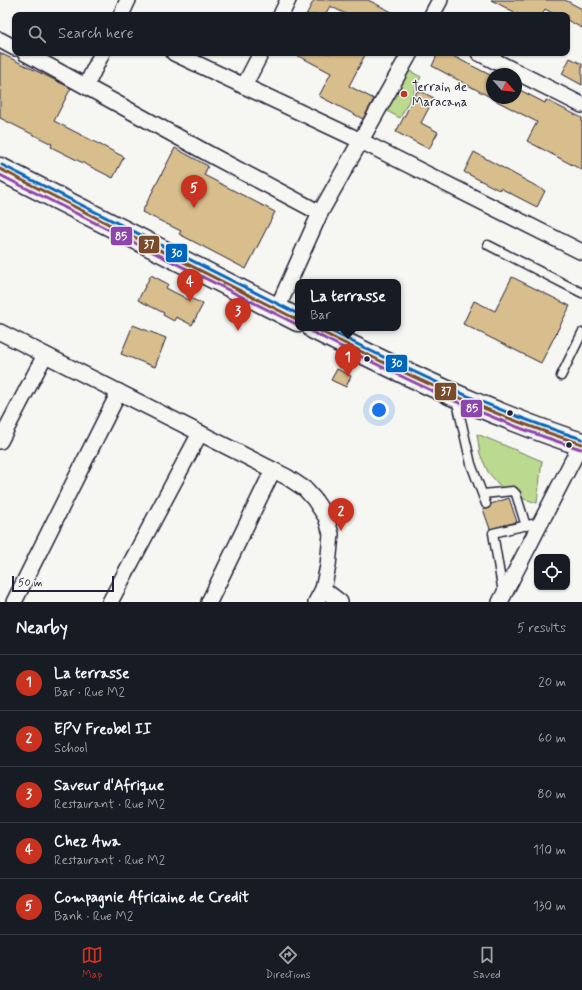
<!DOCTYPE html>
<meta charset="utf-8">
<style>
body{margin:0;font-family:Mynerve,sans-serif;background:#20242c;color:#f1f3f6}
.controls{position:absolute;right:12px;bottom:12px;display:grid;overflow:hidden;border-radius:8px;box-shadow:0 1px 3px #0004}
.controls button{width:36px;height:36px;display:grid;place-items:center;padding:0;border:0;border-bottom:1px solid #363941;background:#171b24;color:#f1f3f6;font:20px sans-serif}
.compass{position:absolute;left:486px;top:68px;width:36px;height:36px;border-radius:50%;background:#171b24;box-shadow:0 1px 3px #0004;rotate:117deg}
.scale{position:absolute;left:12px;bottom:10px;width:102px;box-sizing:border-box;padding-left:4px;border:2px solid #22223b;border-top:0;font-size:11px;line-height:14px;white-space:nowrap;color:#22223b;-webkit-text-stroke:3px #f6f6f2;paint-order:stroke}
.you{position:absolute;left:379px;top:410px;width:14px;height:14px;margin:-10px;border:3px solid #fff;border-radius:50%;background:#1a73e8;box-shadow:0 0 0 6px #1a73e833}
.badge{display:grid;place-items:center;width:26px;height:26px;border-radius:50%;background:#c8321e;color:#fff;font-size:13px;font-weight:700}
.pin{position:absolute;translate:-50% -33px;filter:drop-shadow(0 1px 2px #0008)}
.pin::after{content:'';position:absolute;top:21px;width:14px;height:12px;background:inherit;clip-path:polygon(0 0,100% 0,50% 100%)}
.popup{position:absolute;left:295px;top:279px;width:106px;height:52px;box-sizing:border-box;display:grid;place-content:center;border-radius:8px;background:#171b24;filter:drop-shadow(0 1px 3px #0005);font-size:13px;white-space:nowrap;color:#9ea1a6}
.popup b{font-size:15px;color:#f1f3f6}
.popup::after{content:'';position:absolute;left:50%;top:100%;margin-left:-8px;border:8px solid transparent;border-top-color:#171b24}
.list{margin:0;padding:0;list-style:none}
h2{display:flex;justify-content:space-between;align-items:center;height:52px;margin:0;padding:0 16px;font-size:17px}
h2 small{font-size:13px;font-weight:400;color:#9ea1a6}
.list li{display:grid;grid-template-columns:26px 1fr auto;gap:12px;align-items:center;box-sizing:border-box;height:56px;padding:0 16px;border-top:1px solid #363941}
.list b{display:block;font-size:15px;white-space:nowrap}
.list p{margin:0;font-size:13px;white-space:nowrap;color:#9ea1a6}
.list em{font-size:13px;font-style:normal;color:#9ea1a6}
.icon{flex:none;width:22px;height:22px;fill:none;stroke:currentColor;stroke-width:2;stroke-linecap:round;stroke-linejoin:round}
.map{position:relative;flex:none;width:582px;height:602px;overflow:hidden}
.search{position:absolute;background:#171b24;box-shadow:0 1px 3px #0004;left:12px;right:12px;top:12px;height:44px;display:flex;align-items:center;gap:10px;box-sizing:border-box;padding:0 14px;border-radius:8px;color:#9ea1a6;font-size:15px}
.sheet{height:332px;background:#171b24}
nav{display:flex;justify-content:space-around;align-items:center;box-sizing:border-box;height:56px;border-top:1px solid #363941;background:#171b24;font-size:11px;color:#9ea1a6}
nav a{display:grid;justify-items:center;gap:2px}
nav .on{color:#c8321e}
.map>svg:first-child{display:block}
.green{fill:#bcd990;stroke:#6f7e66}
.building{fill:#d8bd8d;stroke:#22223b}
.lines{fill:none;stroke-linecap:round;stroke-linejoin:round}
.lane-casing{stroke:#22223b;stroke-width:11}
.street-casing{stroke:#22223b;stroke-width:18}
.secondary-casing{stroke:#22223b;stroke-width:25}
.lane{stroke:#f6f6f2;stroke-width:8}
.street{stroke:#f6f6f2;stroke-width:15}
.secondary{stroke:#f6f6f2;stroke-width:22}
.bus-1-casing{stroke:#f6f6f2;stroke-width:6}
.bus-2-casing{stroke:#f6f6f2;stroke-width:6}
.bus-3-casing{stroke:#f6f6f2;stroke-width:6}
.bus-1{stroke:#7a4b2a;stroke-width:3}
.bus-2{stroke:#8e44ad;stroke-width:3}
.bus-3{stroke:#0065bd;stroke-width:3}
.poi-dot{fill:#c8321e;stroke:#f6f6f2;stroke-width:1.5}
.bus-dot{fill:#22223b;stroke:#f6f6f2;stroke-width:1.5}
.labels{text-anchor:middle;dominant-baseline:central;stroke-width:3;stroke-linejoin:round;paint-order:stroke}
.poi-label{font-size:13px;fill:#22223b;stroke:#f6f6f2;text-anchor:start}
.line-badge{stroke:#f6f6f2;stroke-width:1.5}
.badge-label{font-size:11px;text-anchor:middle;font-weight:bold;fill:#fff}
</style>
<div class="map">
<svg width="582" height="602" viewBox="0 0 582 602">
<rect width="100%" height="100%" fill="#f6f6f2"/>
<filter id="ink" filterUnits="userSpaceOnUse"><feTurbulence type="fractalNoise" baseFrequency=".025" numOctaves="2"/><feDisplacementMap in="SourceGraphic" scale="8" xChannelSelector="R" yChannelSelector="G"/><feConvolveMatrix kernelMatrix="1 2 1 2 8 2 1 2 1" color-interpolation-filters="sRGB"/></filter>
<g filter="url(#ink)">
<g class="green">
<polygon points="408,70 421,77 400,118 387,111"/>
<polygon points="477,434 542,461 537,503 518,497 501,487 488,472 480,454"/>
</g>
<g class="building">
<polygon points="314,0 368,0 398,15 348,15 330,6 325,15 306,15"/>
<polygon points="491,0 565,0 582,9 582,28 567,20 567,15 556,15 545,9 542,15 520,15"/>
<polygon points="0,53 71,88 54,121 124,157 113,178 51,147 52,144 0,118"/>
<polygon points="293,53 366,53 349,86 374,99 363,119 319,96 331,73"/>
<polygon points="438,53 447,53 492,76 492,98 432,66"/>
<polygon points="570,58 582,64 582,85 562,74"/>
<polygon points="516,88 545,103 546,100 582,118 582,170 527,141 537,122 491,98 516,98"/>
<polygon points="418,90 434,98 421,123 438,132 429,149 396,132"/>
<polygon points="175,148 208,166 204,175 275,212 246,269 179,234 181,231 142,212"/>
<polygon points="474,152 545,191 537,207 500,188 499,190 464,172"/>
<polygon points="151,275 168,284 166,288 189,300 190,298 203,304 192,325 176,317 174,321 163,315 164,313 138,300"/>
<polygon points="512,277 570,306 541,363 463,324 474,301 495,311"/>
<polygon points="133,325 166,338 155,367 121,354"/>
<polygon points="337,369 351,376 346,387 331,380"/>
<polygon points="509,498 517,522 490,529 483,509 488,509 491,504"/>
</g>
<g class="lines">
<defs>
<g id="lane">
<polyline points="488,245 582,293"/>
<polyline points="561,376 582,333"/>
<polyline points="456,398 471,464 486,504"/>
<polyline points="483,494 513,491 516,494 526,526"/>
<polyline points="503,593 493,533 541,522"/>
</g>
<g id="street">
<polyline points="121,15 128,0"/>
<polyline points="281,15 288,0"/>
<polyline points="432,15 440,0"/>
<polyline points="0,40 15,48"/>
<polyline points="25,53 209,154 320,213"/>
<polyline points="174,53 361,141 582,252"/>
<polyline points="479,53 582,105"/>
<polyline points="86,86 102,53"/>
<polyline points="244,86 261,53"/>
<polyline points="277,309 320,213 410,53"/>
<polyline points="0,332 287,477 305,489 314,499 326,517 331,534 328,566 323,589 316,602"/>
<polyline points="0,441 45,355"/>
<polyline points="323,589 340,602"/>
<polyline points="14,602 119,392"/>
<polyline points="110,602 200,433"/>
<polyline points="209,602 273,470"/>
<polyline points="500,602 581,444"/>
</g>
<g id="secondary">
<polyline points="0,169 298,320"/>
<path d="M314 328C369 356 425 383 482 407 515 420 548 434 582 444"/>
</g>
</defs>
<use href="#lane" class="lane-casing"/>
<use href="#street" class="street-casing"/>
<use href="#secondary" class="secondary-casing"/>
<use href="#lane" class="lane"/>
<use href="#street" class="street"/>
<use href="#secondary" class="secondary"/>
<defs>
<g id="bus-1">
<polyline points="0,169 298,320"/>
<path d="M314 328C401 372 489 415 582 444"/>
</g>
<g id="bus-2">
<polyline points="0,175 296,324"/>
<path d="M312 332C399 376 487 420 581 449"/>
</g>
<g id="bus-3">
<polyline points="2,165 298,314"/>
<path d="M325 328C408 370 493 411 582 439"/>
</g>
</defs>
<use href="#bus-1" class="bus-1-casing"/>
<use href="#bus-2" class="bus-2-casing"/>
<use href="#bus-3" class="bus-3-casing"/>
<use href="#bus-1" class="bus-1"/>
<use href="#bus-2" class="bus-2"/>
<use href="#bus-3" class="bus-3"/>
</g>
</g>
<circle class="poi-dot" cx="404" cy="94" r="4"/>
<g class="bus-dot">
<circle cx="367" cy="359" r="3.5"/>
<circle cx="510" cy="413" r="3.5"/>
<circle cx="569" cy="445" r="3.5"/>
</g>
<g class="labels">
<g class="poi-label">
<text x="412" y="87">Terrain de<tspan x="412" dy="15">Maracana</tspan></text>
</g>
</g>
<g class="line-badge">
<rect x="110" y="226" width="23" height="20" rx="4" fill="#8e44ad"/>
<rect x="138" y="235" width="22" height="19" rx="4" fill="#7a4b2a"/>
<rect x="165" y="243" width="23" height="20" rx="4" fill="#0065bd"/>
<rect x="385" y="354" width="23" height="19" rx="4" fill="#0065bd"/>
<rect x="434" y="382" width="23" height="19" rx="4" fill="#7a4b2a"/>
<rect x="460" y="399" width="23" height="19" rx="4" fill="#8e44ad"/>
</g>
<g class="badge-label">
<text x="121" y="240">85</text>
<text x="149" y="248">37</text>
<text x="177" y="257">30</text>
<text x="397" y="367">30</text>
<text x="446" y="395">37</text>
<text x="472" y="412">85</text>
</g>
</svg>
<div class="controls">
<button><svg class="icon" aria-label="locate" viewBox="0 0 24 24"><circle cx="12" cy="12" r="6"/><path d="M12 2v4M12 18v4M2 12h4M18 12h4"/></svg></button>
</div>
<svg class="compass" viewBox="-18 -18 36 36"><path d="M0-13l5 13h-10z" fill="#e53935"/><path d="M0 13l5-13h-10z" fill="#9ea1a6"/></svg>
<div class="scale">50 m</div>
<div class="you"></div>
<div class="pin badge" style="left:348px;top:377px">1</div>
<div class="popup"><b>La terrasse</b>Bar</div>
<div class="pin badge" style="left:341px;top:531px">2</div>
<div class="pin badge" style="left:238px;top:331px">3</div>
<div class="pin badge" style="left:190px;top:302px">4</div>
<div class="pin badge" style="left:194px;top:208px">5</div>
<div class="search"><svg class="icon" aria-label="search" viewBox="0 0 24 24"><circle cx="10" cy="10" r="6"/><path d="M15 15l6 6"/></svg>Search here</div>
</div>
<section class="sheet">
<h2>Nearby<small>5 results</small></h2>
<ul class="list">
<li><span class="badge">1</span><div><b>La terrasse</b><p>Bar · Rue M2</p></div><em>20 m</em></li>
<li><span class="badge">2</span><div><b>EPV Freobel II</b><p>School</p></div><em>60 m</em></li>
<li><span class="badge">3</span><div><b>Saveur d'Afrique</b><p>Restaurant · Rue M2</p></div><em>80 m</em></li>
<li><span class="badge">4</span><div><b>Chez Awa</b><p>Restaurant · Rue M2</p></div><em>110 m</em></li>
<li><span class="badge">5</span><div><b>Compagnie Africaine de Credit</b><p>Bank · Rue M2</p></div><em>130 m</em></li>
</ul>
</section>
<nav>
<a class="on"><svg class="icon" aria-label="map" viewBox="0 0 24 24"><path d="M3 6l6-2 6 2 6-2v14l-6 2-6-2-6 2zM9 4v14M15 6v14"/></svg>Map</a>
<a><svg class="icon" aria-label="directions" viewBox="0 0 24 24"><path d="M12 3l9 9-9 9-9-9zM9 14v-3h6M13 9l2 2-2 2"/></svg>Directions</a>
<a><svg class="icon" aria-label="saved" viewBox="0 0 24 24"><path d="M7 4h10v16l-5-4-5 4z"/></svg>Saved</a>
</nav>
